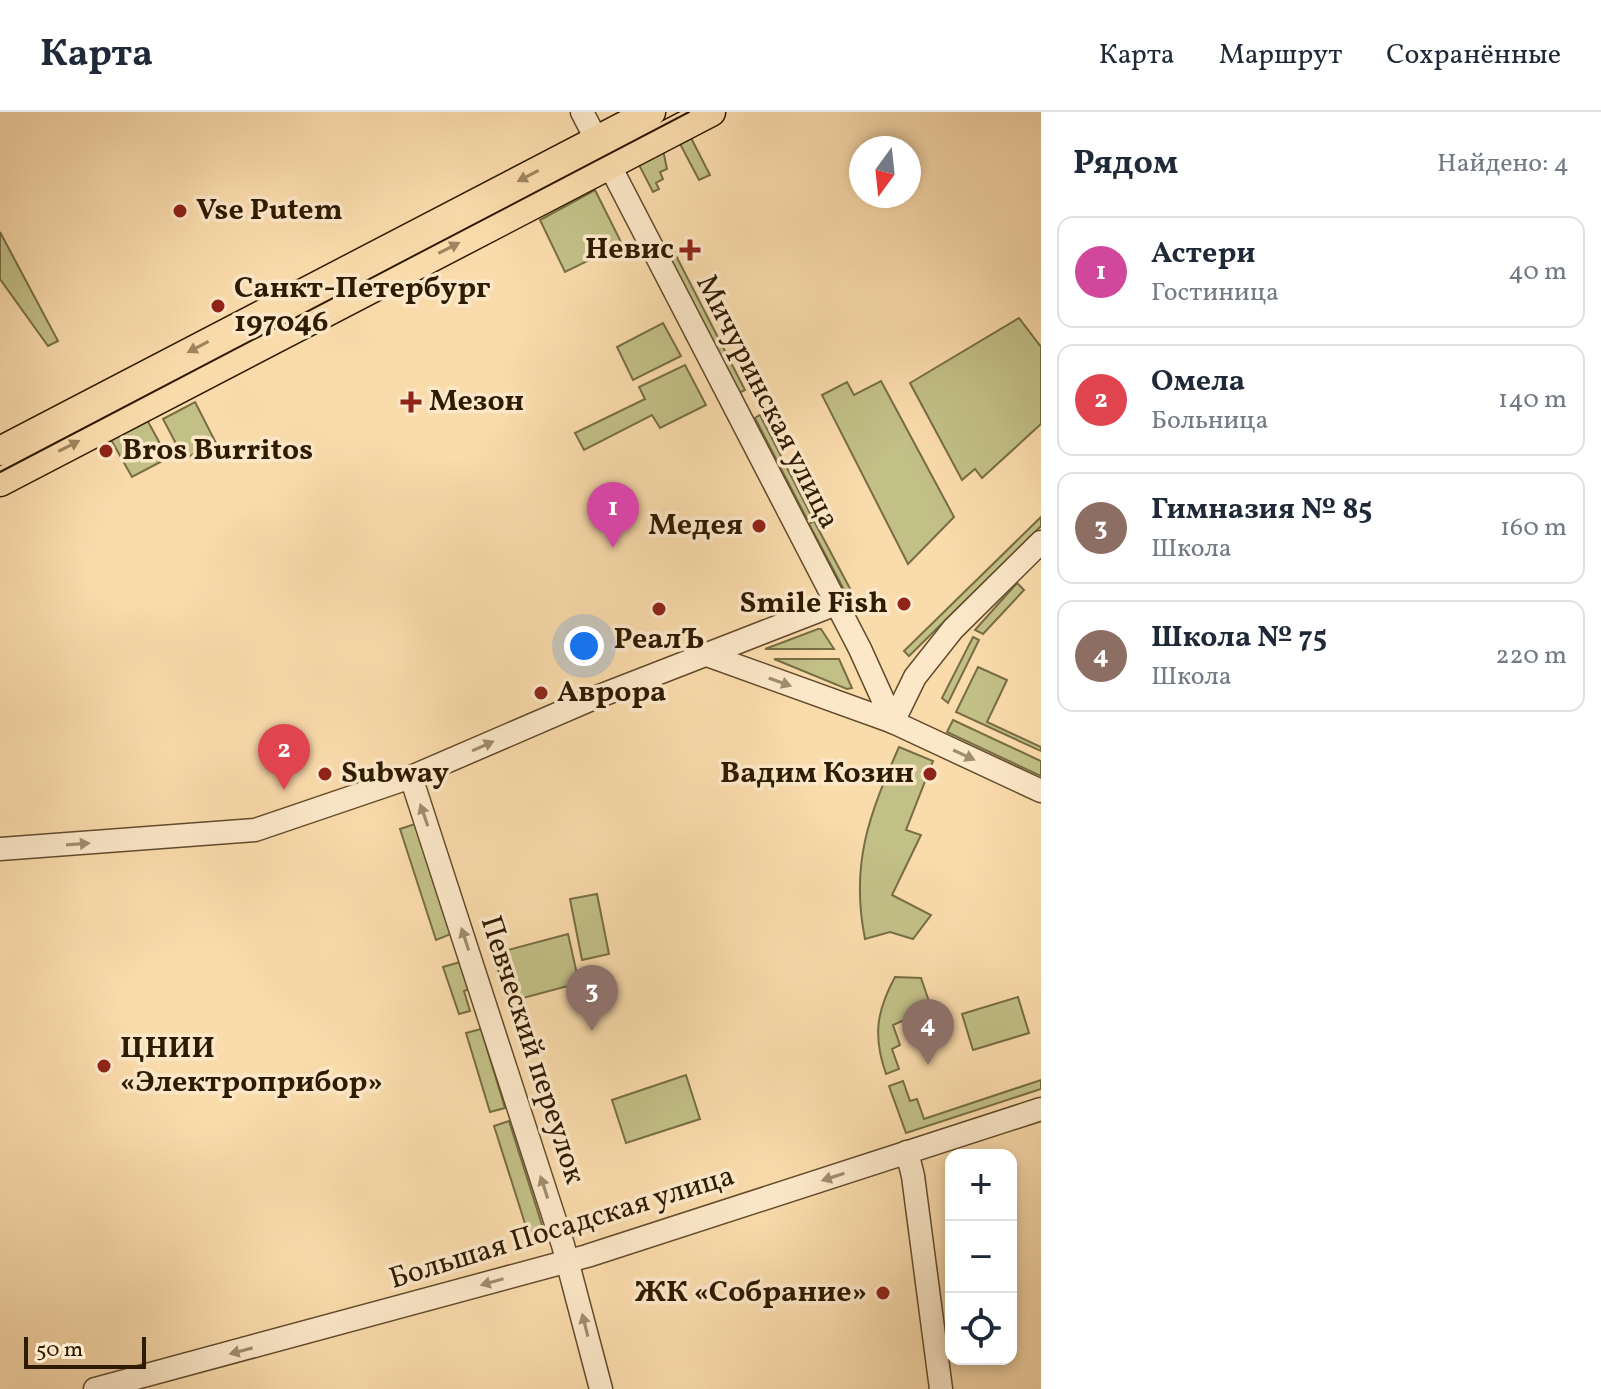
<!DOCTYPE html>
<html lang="ru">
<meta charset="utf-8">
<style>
body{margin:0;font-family:Vollkorn,serif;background:#f2f2f3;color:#1f2937}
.controls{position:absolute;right:24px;bottom:24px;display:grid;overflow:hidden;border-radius:16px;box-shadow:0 4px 12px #0003}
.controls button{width:72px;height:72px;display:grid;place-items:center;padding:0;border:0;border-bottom:2px solid #e0e1e3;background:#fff;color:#1f2937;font:40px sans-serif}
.compass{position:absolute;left:849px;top:24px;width:72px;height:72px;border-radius:50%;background:#fff;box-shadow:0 4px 12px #0003;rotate:195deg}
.scale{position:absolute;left:24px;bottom:20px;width:122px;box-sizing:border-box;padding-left:8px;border:4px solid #2f1b00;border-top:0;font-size:22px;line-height:28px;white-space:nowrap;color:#2f1b00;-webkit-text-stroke:6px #fce8c9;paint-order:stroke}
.you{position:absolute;left:584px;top:534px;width:28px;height:28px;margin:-20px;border:6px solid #fff;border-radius:50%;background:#1a73e8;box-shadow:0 0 0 12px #1a73e833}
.badge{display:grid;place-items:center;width:52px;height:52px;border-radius:50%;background:#d93025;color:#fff;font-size:26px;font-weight:700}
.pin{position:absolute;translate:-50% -66px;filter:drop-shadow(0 2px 4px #0008)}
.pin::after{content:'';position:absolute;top:42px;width:28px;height:24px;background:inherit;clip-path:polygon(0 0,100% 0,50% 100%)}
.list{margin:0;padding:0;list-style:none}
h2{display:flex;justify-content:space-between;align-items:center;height:104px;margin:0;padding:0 32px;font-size:34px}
h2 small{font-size:26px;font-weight:400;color:#747a83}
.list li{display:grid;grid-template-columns:52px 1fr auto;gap:24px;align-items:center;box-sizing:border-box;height:112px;margin:0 16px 16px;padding:0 16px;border:2px solid #e0e1e3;border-radius:16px}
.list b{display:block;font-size:30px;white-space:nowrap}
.list p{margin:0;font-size:26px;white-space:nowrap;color:#747a83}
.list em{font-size:26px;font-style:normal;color:#747a83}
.icon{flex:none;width:44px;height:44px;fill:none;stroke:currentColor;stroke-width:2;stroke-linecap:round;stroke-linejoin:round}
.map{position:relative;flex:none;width:1041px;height:1277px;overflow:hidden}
header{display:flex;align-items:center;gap:48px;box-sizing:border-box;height:112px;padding:0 40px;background:#fff;border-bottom:2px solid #e0e1e3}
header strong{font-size:38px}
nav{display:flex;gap:44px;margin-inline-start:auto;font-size:28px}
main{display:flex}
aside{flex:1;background:#fff}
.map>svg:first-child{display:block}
.green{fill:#c2bf87;stroke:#786d44;stroke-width:2}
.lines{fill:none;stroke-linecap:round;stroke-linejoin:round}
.minor-casing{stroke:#624b2b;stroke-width:25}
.major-casing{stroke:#2f1b00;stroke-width:31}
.minor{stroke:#fce8c9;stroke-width:22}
.major{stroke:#fadbac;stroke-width:28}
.tram{stroke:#2f1b00;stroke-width:2}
.oneway{fill:#9f855f}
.oneway2{fill:#a08c6f}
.poi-dot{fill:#8f2418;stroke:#fce8c9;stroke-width:3}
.labels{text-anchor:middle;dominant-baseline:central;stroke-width:7;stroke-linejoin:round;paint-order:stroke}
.poi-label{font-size:30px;font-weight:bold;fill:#2f1b00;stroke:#fce8c9;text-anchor:start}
.street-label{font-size:30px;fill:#2f1b00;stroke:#fce8c9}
</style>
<header>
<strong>Карта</strong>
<nav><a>Карта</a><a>Маршрут</a><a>Сохранённые</a></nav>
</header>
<main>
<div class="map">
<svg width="1041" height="1277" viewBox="0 0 1041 1277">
<rect width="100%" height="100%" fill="#fadbac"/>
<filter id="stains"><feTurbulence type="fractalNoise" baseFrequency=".0025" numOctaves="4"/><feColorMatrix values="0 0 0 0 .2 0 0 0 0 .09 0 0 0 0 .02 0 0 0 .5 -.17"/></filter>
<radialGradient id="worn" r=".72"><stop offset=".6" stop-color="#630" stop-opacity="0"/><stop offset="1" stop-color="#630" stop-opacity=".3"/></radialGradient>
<g class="green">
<polygon points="690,24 710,63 699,68 679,30"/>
<polygon points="663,38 667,57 660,60 663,67 656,71 659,77 653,80 638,51"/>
<polygon points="595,78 622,132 565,160 540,108"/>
<polygon points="0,120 58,229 48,234 0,167"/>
<polygon points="669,130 745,278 739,281 663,132"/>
<polygon points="1019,206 1041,235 1041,312 982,366 975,357 962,368 910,271"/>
<polygon points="663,211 681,244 633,268 617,235"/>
<polygon points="685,253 706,293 660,316 652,303 584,338 575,321 645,287 639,275"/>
<polygon points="881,269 954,405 908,452 822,283 847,270 854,283"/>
<polygon points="195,290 216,331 184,347 163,307"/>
<polygon points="760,303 812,405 807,407 755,306"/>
<polygon points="146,306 168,346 132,365 110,326"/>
<polygon points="1041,405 1041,414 909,544 904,539"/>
<polygon points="814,409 855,486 850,489 809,412"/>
<polygon points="1017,471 1024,478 983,522 975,518"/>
<polygon points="821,517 834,537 765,537 818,517"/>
<polygon points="973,525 979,528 948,591 942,586"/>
<polygon points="774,547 839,547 852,576 847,577"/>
<polygon points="978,555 1007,568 987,610 1041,635 1041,639 956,600"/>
<polygon points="953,608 1041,649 1041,664 947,620"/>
<path d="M899 635 933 649 906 718 921 723 892 783 931 803 913 827 890 820 865 827C850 752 869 703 899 635Z"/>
<polygon points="415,712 451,822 436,828 400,717"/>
<polygon points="597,782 609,842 582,848 570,787"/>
<polygon points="568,822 579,871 508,890 493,842"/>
<polygon points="460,850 469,877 464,879 470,899 459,902 443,855"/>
<path d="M895 865 921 866 933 901 929 897 893 913 900 933 892 937 899 957 886 962C873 925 876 900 895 865Z"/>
<polygon points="1018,885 1029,921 973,938 962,902"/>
<polygon points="481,917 505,996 490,1000 466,921"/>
<polygon points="686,963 700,1007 626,1031 612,988"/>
<polygon points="1041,968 1041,977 906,1021 889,974 903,969 910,989 917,987 924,1007"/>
<polygon points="509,1009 543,1116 528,1121 494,1014"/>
</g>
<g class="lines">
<defs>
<g id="minor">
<polyline points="582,0 860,537 893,610"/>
<polyline points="707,543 893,610 1041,679"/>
<polyline points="893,610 915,565 953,517 1041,430"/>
<polyline points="411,665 563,1133 601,1277"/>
<polyline points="0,737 255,718 411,665 592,587 836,492"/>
<polyline points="907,1040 913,1064 941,1277"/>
<polyline points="95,1277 587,1144 1041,997"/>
</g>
<g id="major">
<polyline points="0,339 651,0"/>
<polyline points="0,370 711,0"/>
</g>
</defs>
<use href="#minor" class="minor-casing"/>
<use href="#major" class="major-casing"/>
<use href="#minor" class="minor"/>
<use href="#major" class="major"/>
<polyline class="tram" points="0,360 689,0"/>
</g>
<defs><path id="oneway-solid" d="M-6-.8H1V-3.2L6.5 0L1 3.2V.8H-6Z" transform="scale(2)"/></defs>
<g class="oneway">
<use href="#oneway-solid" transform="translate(528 64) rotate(152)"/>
<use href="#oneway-solid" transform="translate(449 136) rotate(-27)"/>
<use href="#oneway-solid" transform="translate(198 235) rotate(152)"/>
<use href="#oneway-solid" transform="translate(69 334) rotate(-27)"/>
</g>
<g class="oneway2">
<use href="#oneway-solid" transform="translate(780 570) rotate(20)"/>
<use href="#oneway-solid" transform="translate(483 634) rotate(-24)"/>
<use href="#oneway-solid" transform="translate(964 643) rotate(25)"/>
<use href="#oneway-solid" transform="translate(424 703) rotate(-109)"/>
<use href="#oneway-solid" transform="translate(78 732) rotate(-4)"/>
<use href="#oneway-solid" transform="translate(465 827) rotate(-108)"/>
<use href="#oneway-solid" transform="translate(833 1065) rotate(162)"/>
<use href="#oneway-solid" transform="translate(544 1075) rotate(-108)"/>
<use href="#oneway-solid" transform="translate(492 1170) rotate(164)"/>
<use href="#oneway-solid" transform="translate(585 1213) rotate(-104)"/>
<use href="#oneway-solid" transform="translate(241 1239) rotate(165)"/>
</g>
<g class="poi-dot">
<circle cx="180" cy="99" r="8"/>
<path d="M686 126h8v8h8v8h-8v8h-8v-8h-8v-8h8z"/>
<circle cx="218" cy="194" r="8"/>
<path d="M407 278h8v8h8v8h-8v8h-8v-8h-8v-8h8z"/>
<circle cx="106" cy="339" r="8"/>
<circle cx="759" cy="414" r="8"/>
<circle cx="904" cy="492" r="8"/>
<circle cx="659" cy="497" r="8"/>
<circle cx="541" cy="581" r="8"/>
<circle cx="325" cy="662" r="8"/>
<circle cx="930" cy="662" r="8"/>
<circle cx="104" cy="954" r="8"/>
<circle cx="883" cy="1181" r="8"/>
</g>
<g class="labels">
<g class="poi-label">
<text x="196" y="99">Vse Putem</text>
<text x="674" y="138" text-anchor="end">Невис</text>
<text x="234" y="177">Санкт-Петербург<tspan x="234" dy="34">197046</tspan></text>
<text x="429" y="290">Мезон</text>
<text x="122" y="339">Bros Burritos</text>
<text x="743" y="414" text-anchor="end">Медея</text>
<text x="888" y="492" text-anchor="end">Smile Fish</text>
<text x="659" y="528" text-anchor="middle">РеалЪ</text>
<text x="557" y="581">Аврора</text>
<text x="341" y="662">Subway</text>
<text x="914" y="662" text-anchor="end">Вадим Козин</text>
<text x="120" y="937">ЦНИИ<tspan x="120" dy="34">«Электроприбор»</tspan></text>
<text x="867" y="1181" text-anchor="end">ЖК «Собрание»</text>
</g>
<g class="street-label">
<text transform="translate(767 290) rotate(63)">Мичуринская улица</text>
<text transform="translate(532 938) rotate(72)">Певческий переулок</text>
<text transform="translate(562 1116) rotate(-17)">Большая Посадская улица</text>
</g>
</g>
<rect width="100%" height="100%" filter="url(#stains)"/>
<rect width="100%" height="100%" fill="url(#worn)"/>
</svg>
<div class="controls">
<button>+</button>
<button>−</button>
<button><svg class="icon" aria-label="locate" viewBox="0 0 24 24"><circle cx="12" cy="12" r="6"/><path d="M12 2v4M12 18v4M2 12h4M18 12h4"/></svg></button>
</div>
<svg class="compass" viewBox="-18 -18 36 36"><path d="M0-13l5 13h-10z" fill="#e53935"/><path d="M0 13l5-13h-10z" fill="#747a83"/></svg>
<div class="scale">50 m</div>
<div class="you"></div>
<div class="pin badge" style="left:613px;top:436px;background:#d1479c">1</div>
<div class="pin badge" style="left:284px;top:678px;background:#e0444e">2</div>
<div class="pin badge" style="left:592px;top:919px;background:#8d6e63">3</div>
<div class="pin badge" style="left:928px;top:953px;background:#8d6e63">4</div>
</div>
<aside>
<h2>Рядом<small>Найдено: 4</small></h2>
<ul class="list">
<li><span class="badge" style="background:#d1479c">1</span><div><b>Астери</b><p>Гостиница</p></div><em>40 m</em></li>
<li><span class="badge" style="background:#e0444e">2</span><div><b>Омела</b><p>Больница</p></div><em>140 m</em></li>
<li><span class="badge" style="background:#8d6e63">3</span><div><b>Гимназия № 85</b><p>Школа</p></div><em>160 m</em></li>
<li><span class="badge" style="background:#8d6e63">4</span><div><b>Школа № 75</b><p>Школа</p></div><em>220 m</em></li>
</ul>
</aside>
</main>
